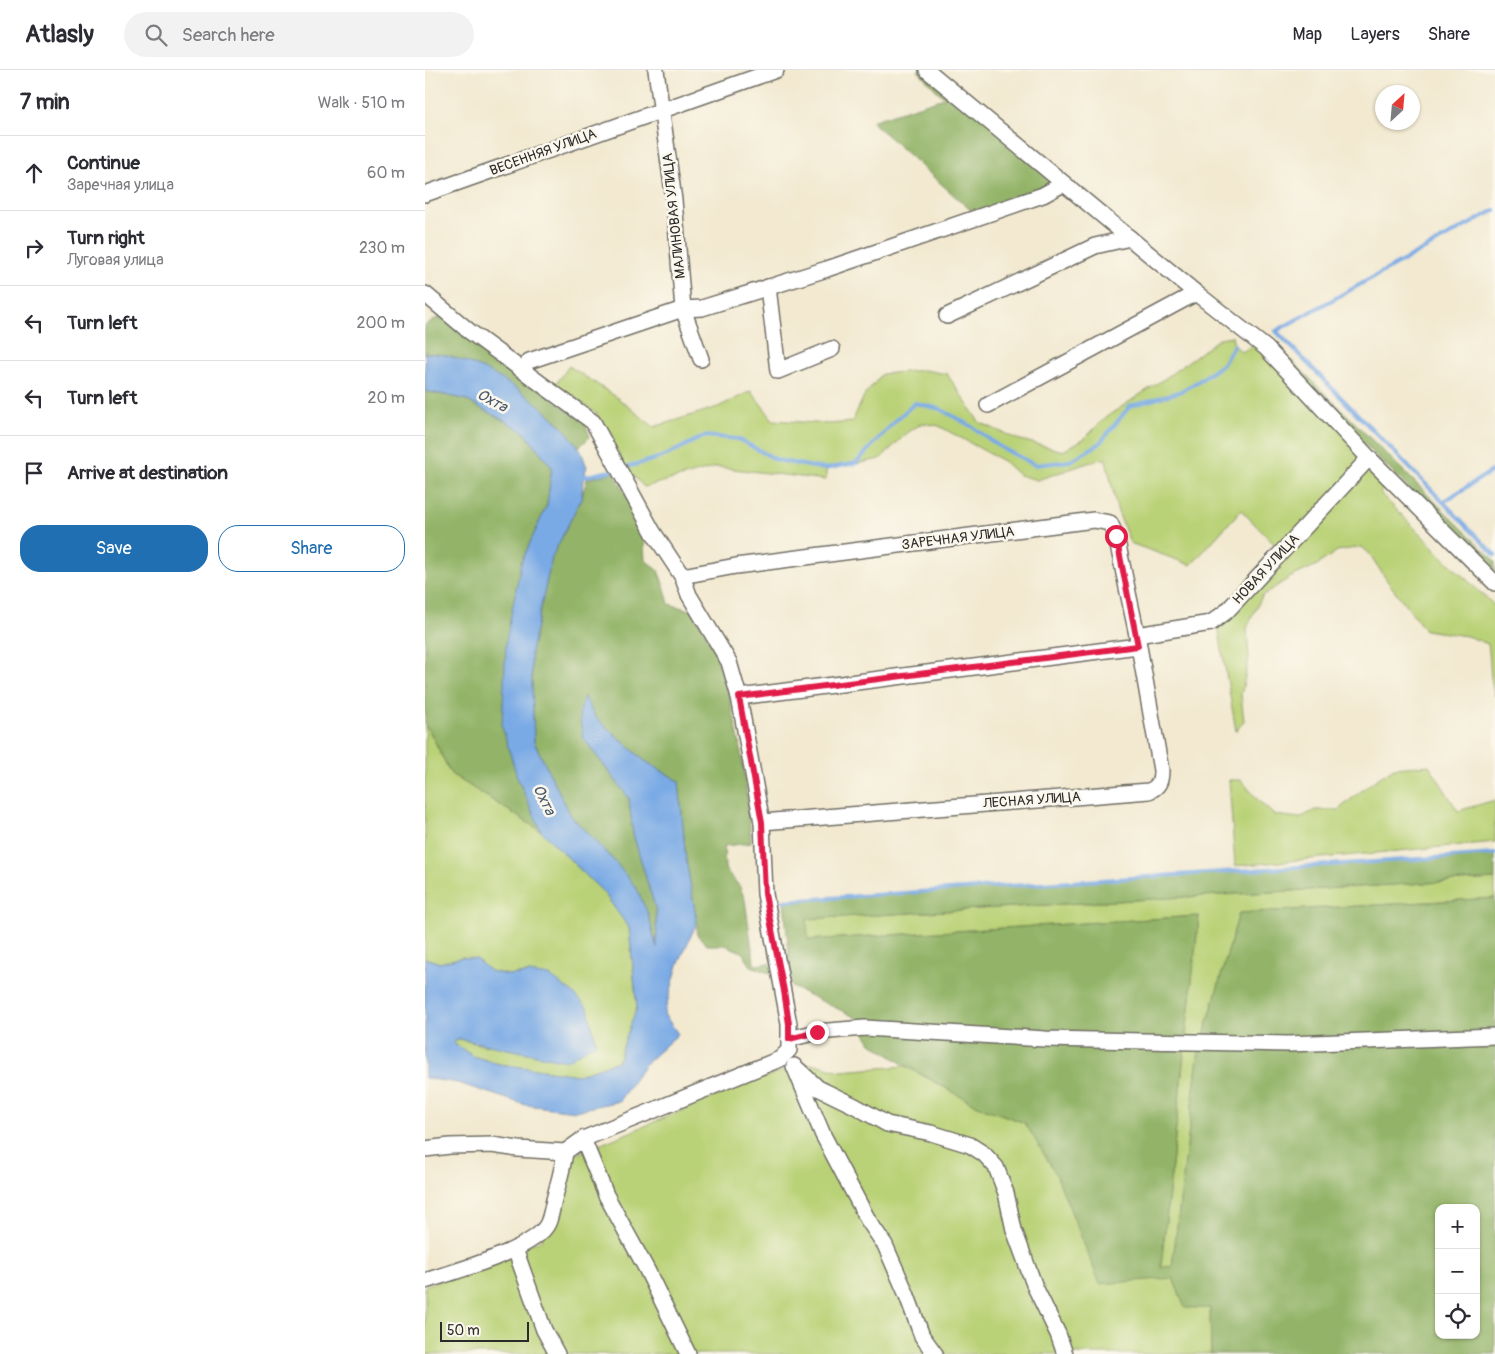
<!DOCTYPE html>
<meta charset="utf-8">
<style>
body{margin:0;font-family:Pangolin,sans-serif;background:#f2f2f3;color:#2b2b33}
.controls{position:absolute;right:15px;bottom:15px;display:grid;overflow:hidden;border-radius:10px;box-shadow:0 1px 4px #0004}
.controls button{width:45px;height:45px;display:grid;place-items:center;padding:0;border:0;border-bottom:1px solid #e1e1e2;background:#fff;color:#2b2b33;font:25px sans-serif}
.compass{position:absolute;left:950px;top:15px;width:45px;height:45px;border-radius:50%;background:#fff;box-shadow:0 1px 4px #0004;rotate:26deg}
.scale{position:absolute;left:15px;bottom:12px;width:89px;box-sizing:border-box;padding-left:5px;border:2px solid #2b2b2b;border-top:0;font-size:14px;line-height:18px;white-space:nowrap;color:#2b2b2b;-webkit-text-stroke:4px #fbf7ec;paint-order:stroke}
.stop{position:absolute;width:15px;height:15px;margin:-11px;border:4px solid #e11d48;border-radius:50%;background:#fff}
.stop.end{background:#e11d48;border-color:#fff;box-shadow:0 1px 5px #0008}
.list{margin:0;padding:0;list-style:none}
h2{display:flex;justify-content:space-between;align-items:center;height:65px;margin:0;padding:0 20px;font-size:21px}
h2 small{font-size:16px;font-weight:400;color:#7c7c81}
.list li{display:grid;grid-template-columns:32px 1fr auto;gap:15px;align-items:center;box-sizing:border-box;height:75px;padding:0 20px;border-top:1px solid #e1e1e2}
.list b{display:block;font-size:19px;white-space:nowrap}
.list p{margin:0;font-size:16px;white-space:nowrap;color:#7c7c81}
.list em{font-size:16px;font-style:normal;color:#7c7c81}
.actions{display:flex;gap:10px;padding:15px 20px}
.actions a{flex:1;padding:11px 0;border:1px solid #1f6fb2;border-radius:20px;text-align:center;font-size:18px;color:#1f6fb2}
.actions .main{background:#1f6fb2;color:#fff}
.icon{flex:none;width:28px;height:28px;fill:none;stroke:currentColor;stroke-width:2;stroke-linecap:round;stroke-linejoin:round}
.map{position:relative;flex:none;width:1070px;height:1284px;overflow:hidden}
header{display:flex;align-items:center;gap:30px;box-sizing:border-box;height:70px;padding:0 25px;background:#fff;border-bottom:1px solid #e1e1e2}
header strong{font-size:24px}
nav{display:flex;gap:28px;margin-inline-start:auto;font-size:18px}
.search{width:350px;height:45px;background:#f2f2f3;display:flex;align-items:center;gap:12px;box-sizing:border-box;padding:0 18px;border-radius:28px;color:#7c7c81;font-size:19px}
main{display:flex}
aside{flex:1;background:#fff}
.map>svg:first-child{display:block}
.green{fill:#bad277;stroke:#727e51}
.forest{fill:#93b468;stroke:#5f704a;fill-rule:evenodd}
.water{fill:#7aaae5;stroke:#526a88}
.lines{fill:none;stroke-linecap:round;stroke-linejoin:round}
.stream{stroke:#7aaae5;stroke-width:4}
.minor-casing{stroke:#716e65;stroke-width:18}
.minor{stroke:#fff;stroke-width:15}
.route{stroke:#e11d48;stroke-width:6}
.labels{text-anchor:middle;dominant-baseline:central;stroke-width:5;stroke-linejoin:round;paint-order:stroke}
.street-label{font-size:14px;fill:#2b2b2b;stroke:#fbf7ec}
.water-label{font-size:15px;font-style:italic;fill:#47576c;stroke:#fbf7ec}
</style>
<header>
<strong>Atlasly</strong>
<div class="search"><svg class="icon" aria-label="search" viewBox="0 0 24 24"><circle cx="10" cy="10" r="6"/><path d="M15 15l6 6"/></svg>Search here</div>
<nav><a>Map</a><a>Layers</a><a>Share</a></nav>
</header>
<main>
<aside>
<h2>7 min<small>Walk · 510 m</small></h2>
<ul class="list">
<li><svg class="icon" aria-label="ahead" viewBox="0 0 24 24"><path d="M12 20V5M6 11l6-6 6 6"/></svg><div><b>Continue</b><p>Заречная улица</p></div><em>60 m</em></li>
<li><svg class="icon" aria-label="right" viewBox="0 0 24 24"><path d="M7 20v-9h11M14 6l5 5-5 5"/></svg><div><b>Turn right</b><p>Луговая улица</p></div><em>230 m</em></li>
<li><svg class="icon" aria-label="left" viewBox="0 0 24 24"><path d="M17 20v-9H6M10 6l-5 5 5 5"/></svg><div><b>Turn left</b></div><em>200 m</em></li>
<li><svg class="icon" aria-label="left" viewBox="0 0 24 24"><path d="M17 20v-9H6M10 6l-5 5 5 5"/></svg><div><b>Turn left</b></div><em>20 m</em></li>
<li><svg class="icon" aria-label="arrive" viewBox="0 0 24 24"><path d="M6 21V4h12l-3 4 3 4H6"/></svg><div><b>Arrive at destination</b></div></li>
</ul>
<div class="actions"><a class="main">Save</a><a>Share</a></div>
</aside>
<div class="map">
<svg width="1070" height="1284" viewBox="0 0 1070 1284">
<rect width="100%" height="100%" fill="#fbf7ec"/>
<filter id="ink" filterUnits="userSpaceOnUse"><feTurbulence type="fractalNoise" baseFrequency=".02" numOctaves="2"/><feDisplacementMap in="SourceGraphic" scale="10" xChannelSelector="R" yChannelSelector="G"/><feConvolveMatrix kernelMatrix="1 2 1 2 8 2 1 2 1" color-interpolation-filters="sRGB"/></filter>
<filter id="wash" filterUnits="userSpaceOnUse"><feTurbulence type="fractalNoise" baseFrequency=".0096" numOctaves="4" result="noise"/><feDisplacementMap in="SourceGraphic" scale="20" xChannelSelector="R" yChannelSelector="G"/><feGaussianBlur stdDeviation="1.12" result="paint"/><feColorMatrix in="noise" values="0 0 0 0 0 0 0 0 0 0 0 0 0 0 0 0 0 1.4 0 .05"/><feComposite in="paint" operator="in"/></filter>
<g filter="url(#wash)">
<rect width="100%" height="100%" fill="#f2e9d0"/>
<g class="green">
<path d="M807 266 809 275 817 282 833 272 966 411 955 423 1024 493 1070 536V626C1064 609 1066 592 1063 574L1042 566 1000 560 963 512 944 483 937 477 912 481 892 495 864 508 837 526 822 558 824 588 816 625 819 651 811 661 791 545 852 477 816 440 766 495 705 473 692 439 681 389H675L612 410 594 405 580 392 514 356 497 353 481 364 455 389 401 400V410L292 397 219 417 200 397 191 378 172 344 131 314 144 296 190 326 229 357 293 337 326 321 348 350 404 354 427 352 439 326 457 304 499 300 522 304 554 352 592 369 638 381 660 368 681 347 742 307 795 268Z"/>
<polygon points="0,657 3,658 26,704 116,761 179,823 204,858 212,937 193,991 153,1005 74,994 48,986 28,973 34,969 62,976 104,903 83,905 65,901 51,889 37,887 15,893 0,888"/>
<polygon points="1004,695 1033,741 1070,730 1070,772 810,796 804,710 816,710 833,730 849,745 875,748 890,740 913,740 946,713 969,698"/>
<polygon points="1070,809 1070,828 814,843 781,958 773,987 747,1197 736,1196 774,846 383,870 382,849"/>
<polygon points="390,994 416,1001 481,996 553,1036 600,1053 633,1103 748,1208 760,1237 785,1238 786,1284 0,1284 0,1216 116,1170 145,1091 150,1085 275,1033 369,996"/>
</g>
<g class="forest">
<polygon points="492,0 512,0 630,112 551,145 446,51 519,28"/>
<polygon points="16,246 160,353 165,367 154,377 132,351 27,287 0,283 0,255"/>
<polygon points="858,286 862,286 866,290 1070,491 1070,506 861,295"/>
<polygon points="0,321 39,329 98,361 127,397 122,435 96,493 92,707 116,761 26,704 3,658 0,657"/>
<path d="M189 402 221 461 219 476 220 490 233 500 240 519 244 534 268 541C274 553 283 566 288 578 312 637 322 710 326 773L299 776 300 799 315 817 320 830 329 893 331 895 345 893 347 904 326 896 317 882 300 875H282L272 865V852L261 790 254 711 220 691 170 647 159 626 158 668 204 728 208 764 231 841 233 881 223 844 191 793 146 746 109 672 106 582 127 487 157 427 162 409Z"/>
<path d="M1070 784V809L382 849 383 870 774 846 736 1196 747 1197 773 987 814 843 1070 828V1284H786L785 1238H760L748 1208 675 1214 631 1104 600 1053 553 1036 481 996 446 973 430 947 367 917 359 831ZM1014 1138H1051V1265H1014Z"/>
</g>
<path class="water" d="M0 283C9 284 18 284 26 287 70 298 127 339 153 376 157 382 159 390 162 397L158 407 157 427 127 487 106 582 109 672 146 746 191 793 212 819 223 844 232 878 231 841 208 764 204 728 158 668 154 644 159 626 170 647 220 691 254 711 261 790 272 852 253 895 239 944 253 964 220 994 194 1031 150 1041 101 1035 33 1013 0 1008V888L15 893 37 887 51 889 65 901 83 905 104 903 125 906 148 923 163 938 171 973 141 991 34 969 28 973 48 986 74 994 153 1005 193 991 212 937 204 858 179 823 116 761 92 707 77 656 81 571 96 493 122 435 127 397 98 361 39 329 0 321Z"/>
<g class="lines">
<g class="stream">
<polyline points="1070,140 851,261 1070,485"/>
<polyline points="197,398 217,393 242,385 279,366 313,369 352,390 399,399 431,393 472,349 490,333 515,339 546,356 575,377 610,395 645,391 674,374 705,336 754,322 774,311 798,294 809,275"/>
<polyline points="158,407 190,400"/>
<polyline points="1018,432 1070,399"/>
<polyline points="359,831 1070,784"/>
</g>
</g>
</g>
<g filter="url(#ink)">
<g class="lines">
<defs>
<g id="minor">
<polyline points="231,0 249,130 258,239 276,289"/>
<polyline points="502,0 771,223 841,278 944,388 1070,513"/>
<polyline points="0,124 351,0"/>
<polyline points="343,217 353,301 407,279"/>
<polyline points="0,224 44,261 168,352 228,462 257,506 264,525 304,592 314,627 332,726 337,752 340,824 364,954 364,980 355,989 158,1069 140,1082 93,1079 67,1075 25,1076 0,1079"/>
<polyline points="522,246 670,176 705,168"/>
<polyline points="104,291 258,239 277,238 402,199 618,125 638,114"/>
<polyline points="563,335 771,223"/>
<path d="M257 506 311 496 669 450 685 453 691 466 712 565 736 700C736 711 734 717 724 721L337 752"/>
<polyline points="712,565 786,553 802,541 944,388"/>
<polyline points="314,627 713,576"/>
<polyline points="364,969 392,962 440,958 620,969 863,974 1070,966"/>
<polyline points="158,1069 181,1125 222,1200 263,1284"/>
<polyline points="90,1179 119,1260 132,1284"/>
<path d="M0 1211C28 1202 112 1179 123 1153 126 1146 127 1138 129 1130 133 1114 138 1098 140 1082"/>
<polyline points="510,1284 497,1266 481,1223 460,1175 443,1150 398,1065 369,996 393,1018 430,1036 462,1054 506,1063 545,1075 559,1084 571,1097 581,1123 589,1160 610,1217 633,1264 640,1284"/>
</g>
</defs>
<use href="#minor" class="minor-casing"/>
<use href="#minor" class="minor"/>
</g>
</g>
<g class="lines" filter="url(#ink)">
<polyline class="route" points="392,962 364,969 364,954 359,921 340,824 337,752 314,627 713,576 691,466"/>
</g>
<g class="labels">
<g class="street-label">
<text transform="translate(118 82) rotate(-20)">ВЕСЕННЯЯ УЛИЦА</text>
<text transform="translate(249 146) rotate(-96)">МАЛИНОВАЯ УЛИЦА</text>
<text transform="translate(533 468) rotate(-7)">ЗАРЕЧНАЯ УЛИЦА</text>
<text transform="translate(841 499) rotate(-47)">НОВАЯ УЛИЦА</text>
<text transform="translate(607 730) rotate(-4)">ЛЕСНАЯ УЛИЦА</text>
</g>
<g class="water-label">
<text transform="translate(67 331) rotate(28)">Охта</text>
<text transform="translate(119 730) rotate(64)">Охта</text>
</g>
</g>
</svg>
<div class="controls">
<button>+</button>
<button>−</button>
<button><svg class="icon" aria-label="locate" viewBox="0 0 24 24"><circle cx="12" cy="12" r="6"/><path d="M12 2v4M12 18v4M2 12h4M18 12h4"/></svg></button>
</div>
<svg class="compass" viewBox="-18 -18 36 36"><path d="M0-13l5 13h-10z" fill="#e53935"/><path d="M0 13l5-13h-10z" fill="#7c7c81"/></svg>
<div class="scale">50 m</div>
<div class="stop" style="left:691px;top:466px"></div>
<div class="stop end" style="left:392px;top:962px"></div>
</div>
</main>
